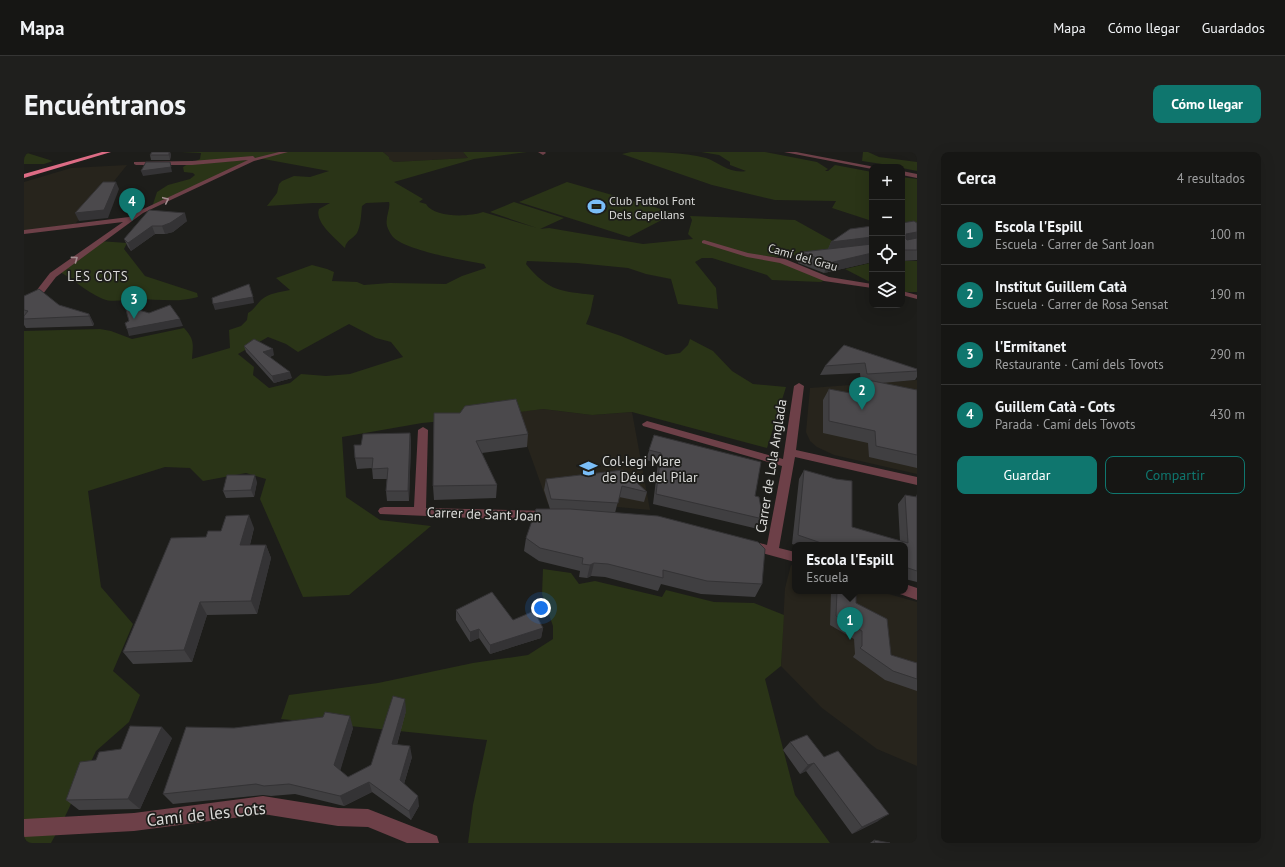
<!DOCTYPE html>
<html lang="es">
<meta charset="utf-8">
<style>
body{margin:0;font-family:"PT Sans",sans-serif;background:#1f1f1d;color:#f1f3f6}
.controls{position:absolute;right:12px;top:12px;display:grid;overflow:hidden;border-radius:8px;box-shadow:0 4px 16px #0002}
.controls button{width:36px;height:36px;display:grid;place-items:center;padding:0;border:0;border-bottom:1px solid #353534;background:#161614;color:#f1f3f6;font:20px sans-serif}
.you{position:absolute;left:517px;top:456px;width:14px;height:14px;margin:-10px;border:3px solid #fff;border-radius:50%;background:#1a73e8;box-shadow:0 0 0 6px #1a73e833}
.badge{display:grid;place-items:center;width:26px;height:26px;border-radius:50%;background:#0f766e;color:#fff;font-size:13px;font-weight:700}
.pin{position:absolute;translate:-50% -33px;filter:drop-shadow(0 1px 2px #0008)}
.pin::after{content:'';position:absolute;top:21px;width:14px;height:12px;background:inherit;clip-path:polygon(0 0,100% 0,50% 100%)}
.popup{position:absolute;left:768px;top:390px;width:116px;height:52px;box-sizing:border-box;display:grid;place-content:center;border-radius:8px;background:#161614;filter:drop-shadow(0 1px 3px #0005);font-size:13px;white-space:nowrap;color:#9e9fa0}
.popup b{font-size:15px;color:#f1f3f6}
.popup::after{content:'';position:absolute;left:50%;top:100%;margin-left:-8px;border:8px solid transparent;border-top-color:#161614}
.list{margin:0;padding:0;list-style:none}
h2{display:flex;justify-content:space-between;align-items:center;height:52px;margin:0;padding:0 16px;font-size:17px}
h2 small{font-size:13px;font-weight:400;color:#9e9fa0}
.list li{display:grid;grid-template-columns:26px 1fr auto;gap:12px;align-items:center;box-sizing:border-box;height:60px;padding:0 16px;border-top:1px solid #353534}
.list b{display:block;font-size:15px;white-space:nowrap}
.list p{margin:0;font-size:13px;white-space:nowrap;color:#9e9fa0}
.list em{font-size:13px;font-style:normal;color:#9e9fa0}
.actions{display:flex;gap:8px;padding:12px 16px}
.actions a{flex:1;padding:9px 0;border:1px solid #0f766e;border-radius:8px;text-align:center;font-size:14px;color:#0f766e}
.actions .main{background:#0f766e;color:#fff}
.icon{flex:none;width:22px;height:22px;fill:none;stroke:currentColor;stroke-width:2;stroke-linecap:round;stroke-linejoin:round}
.map{position:relative;flex:none;width:893px;height:691px;overflow:hidden;border-radius:8px}
header{display:flex;align-items:center;gap:24px;box-sizing:border-box;height:56px;padding:0 20px;background:#161614;border-bottom:1px solid #353534}
header strong{font-size:19px}
nav{display:flex;gap:22px;margin-inline-start:auto;font-size:14px}
.intro{display:flex;align-items:center;justify-content:space-between;box-sizing:border-box;height:96px;padding:0 24px}
h1{margin:0;font-size:28px}
.button{padding:10px 18px;border-radius:8px;background:#0f766e;color:#fff;font-size:14px;font-weight:700}
main{display:flex;gap:24px;padding:0 24px}
aside{flex:1;background:#161614;border-radius:8px;box-shadow:0 4px 16px #0002}
.map>svg:first-child{display:block}
.built{fill:#27241c}
.green{fill:#2a3417;fill-rule:evenodd}
.lines{fill:none;stroke-linecap:round;stroke-linejoin:round}
.minor{fill:#6d4048;fill-rule:evenodd}
.highway{fill:#dd6c85;fill-rule:evenodd}
.wall{fill:#403f41}
.shaded-wall{fill:#343335}
.building{fill:#4b494c;stroke:#343335}
.oneway{stroke:#a48d90}
.labels{text-anchor:middle;dominant-baseline:central;stroke-width:3.5;stroke-linejoin:round;paint-order:stroke}
.far-poi-label{font-size:12px;fill:#dadad8;stroke:#1d1d1a;text-anchor:start}
.far-street-label{font-size:12px;fill:#dadad8;stroke:#1d1d1a}
.far-neighbourhood-label{font-size:13px;letter-spacing:1px;fill:#dadad8;stroke:#1d1d1a}
.poi-label{font-size:14px;fill:#dadad8;stroke:#1d1d1a;text-anchor:start}
.street-label{font-size:14px;fill:#dadad8;stroke:#1d1d1a}
.near-street-label{font-size:17px;fill:#dadad8;stroke:#1d1d1a}
</style>
<header>
<strong>Mapa</strong>
<nav><a>Mapa</a><a>Cómo llegar</a><a>Guardados</a></nav>
</header>
<div class="intro"><h1>Encuéntranos</h1><a class="button">Cómo llegar</a></div>
<main>
<div class="map">
<svg width="893" height="691" viewBox="0 0 893 691">
<rect width="100%" height="100%" fill="#1d1d1a"/>
<g class="built">
<polygon points="359,0 439,0 444,6 370,10 364,7 365,5"/>
<polygon points="103,13 83,38 51,72 0,79 0,30 47,16"/>
<polygon points="893,228 893,322 810,303 793,295 786,289 782,280 786,236"/>
<polygon points="519,257 568,263 608,260 626,358 583,354 524,352 491,260"/>
<polygon points="767,413 771,415 771,439 854,439 893,450 893,614 853,597 798,556 757,514 761,436"/>
</g>
<g class="green">
<polygon points="0,0 29,9 20,12 0,12"/>
<path d="M157 0H359L365 5V7L370 10 444 6 439 0H503L450 7 370 30 399 47 395 50 402 52C410 66 445 65 459 60L513 76 466 60 490 50 540 66 516 77 525 76 619 92 669 87 664 82 668 68 666 64 771 68 814 92 804 100 753 105 728 103 758 109 803 127 797 130 748 128 743 123 688 106H678L671 110 692 136 694 157 654 152 647 127 622 122 604 116 553 111 503 109 502 112C525 140 537 139 570 143L566 162 562 172 597 184 642 203 656 201 664 193 666 187 689 199 708 219 729 232 762 235 743 296 608 260 568 263 519 257 441 267 398 271 318 285 322 345 356 368 407 374 325 443 279 445 236 347 242 327 222 321 179 329 166 316 141 315 64 339 77 435 109 472 89 519 116 543 105 570 72 599 37 673 27 691H0V179L76 177 87 179 108 187 160 176C171 188 169 192 168 207L206 196 205 178 217 174 223 168 224 161C230 158 232 153 237 148 245 141 256 140 266 138L252 126 288 113 303 117 310 120 308 129 333 130 340 133 366 131 422 132 438 124 462 116 460 112C439 108 383 99 369 85 367 83 364 77 363 74 361 65 367 56 365 50L342 51 338 54C337 63 337 73 333 81 329 87 322 88 321 96 312 87 290 70 295 57L306 51H289L243 54 253 41 255 32 258 29 270 24 286 25 305 19 234 6 168 11 176 7 177 1ZM325 172 352 186 367 190 379 205 326 222 302 224 277 222 266 231 245 236 229 223 230 215 214 202 244 185 262 192 274 200Z"/>
<path d="M607 0C632 0 658 0 682 6 696 11 706 22 722 19L706 13V10L695 3 677 0H741L793 10 804 17 801 19H804L811 13 848 20V69L808 56 812 49 751 48 688 33 598 2Z"/>
<polygon points="839,0 844,0 855,5 893,10 893,19 878,16 878,15 838,9"/>
<polygon points="225,8 128,55 133,40 144,33 166,27 171,23 169,21 160,20 159,15 164,12"/>
<polygon points="878,25 893,27 893,82 878,78"/>
<polygon points="543,30 651,61 605,85 495,50"/>
<path d="M75 89 103 91 100 97 121 124 173 141 174 145C154 151 133 147 113 147 103 147 88 151 79 147 62 140 50 127 34 119Z"/>
<rect x="878" y="109" width="15" height="31"/>
<polygon points="848,110 848,131 821,117 846,111"/>
<polygon points="519,417 547,421 555,432 571,429 638,445 642,438 690,450 730,451 760,463 757,514 741,527 771,643 806,691 444,691 449,653 463,588 257,567 265,543 354,531 449,511 504,503 529,487 529,474 518,442"/>
</g>
<g class="lines">
<g class="minor">
<polygon points="255,0 264,0 230,9 119,61 32,125 15,147 0,155 0,149 9,143 26,121 99,70 0,82 0,78 105,65 115,59 224,8 168,13 112,13 110,12 110,10 168,9 229,4 231,6"/>
<polygon points="514,0 521,0 522,1 519,3"/>
<polygon points="760,0 772,0 851,15 848,15 848,17"/>
<polygon points="878,19 893,22 893,26 878,23"/>
<polygon points="680,88 724,101 761,107 805,125 848,132 848,136 800,129 756,111 723,105 678,91 678,89"/>
<polygon points="878,139 893,143 893,147 878,143"/>
<polygon points="775,231 780,234 772,298 893,325 893,333 771,305 755,396 771,400 771,410 720,396 719,393 720,390 725,388 743,393 758,314 619,274 618,272 623,269 759,307 770,234"/>
<polygon points="399,275 404,278 402,356 525,359 529,361 531,364 529,367 525,369 356,362 354,359 356,356 360,355 390,355 394,278"/>
<polygon points="881,432 893,436 893,448 876,442 875,439 881,439"/>
<polygon points="239,644 314,656 344,657 413,684 415,691 383,691 344,675 314,674 239,662 110,679 0,685 0,667 110,661"/>
</g>
<polygon class="highway" points="78,0 87,0 0,26 0,22"/>
</g>
<g class="wall">
<polygon points="128,0 146,0 147,3 146,8 127,8 126,3"/>
<polygon points="125,58 163,69 149,80 141,82 131,82 107,99 104,95 100,87"/>
<polygon points="878,71 893,71 893,108 878,109"/>
<polygon points="848,74 848,110 800,121 774,111 778,100 804,97 807,90"/>
<polygon points="0,144 35,153 65,162 70,172 69,174 2,176 0,173"/>
<polygon points="820,193 893,217 893,225 891,228 858,231 893,238 893,316 845,305 844,291 799,281 799,248 805,237 839,244 838,240 842,232 837,232 836,221 796,223 801,214"/>
<polygon points="220,194 250,203 246,205 268,226 250,231 222,200"/>
<polygon points="410,261 504,282 503,295 458,301 473,333 472,346 410,348 409,334"/>
<polygon points="386,281 387,291 385,349 363,349 362,339 363,327 349,327 348,316 333,317 331,306 337,293"/>
<polygon points="630,283 731,344 739,367 734,377 629,352 634,311 622,308"/>
<polygon points="599,318 623,340 620,350 595,345 591,361 738,432 731,445 677,442 637,432 634,439 581,425 567,424 563,426 555,425 556,419 515,409 500,399 502,386 526,357 520,338 522,327"/>
<polygon points="780,318 828,375 876,389 874,352 881,343 892,345 893,342 893,430 881,427 881,393 771,393 768,392 775,327"/>
<polygon points="233,330 230,345 202,346 199,339"/>
<polygon points="230,376 226,393 242,393 247,406 233,462 183,463 168,510 109,512 99,500 182,385 197,379"/>
<polygon points="807,439 832,439 832,451 867,503 893,511 893,539 861,528 829,505 831,502 830,487 806,473"/>
<polygon points="432,458 489,468 519,476 517,486 466,502 455,486 446,490 432,468"/>
<polygon points="382,559 373,593 388,605 380,632 395,654 387,668 348,640 320,654 271,642 247,644 239,643 149,652 139,642 210,576 329,576 316,618 324,625 347,613"/>
<polygon points="148,586 116,657 55,658 42,648 72,608 97,597"/>
<polygon points="766,590 800,605 854,669 828,682 782,619 776,622 759,598"/>
<polygon points="850,688 851,691 846,691"/>
</g>
<g class="shaded-wall">
<polygon points="145,0 146,0 147,3 146,8 145,3"/>
<polygon points="146,10 148,20 119,24 117,19"/>
<polygon points="92,30 95,37 84,66 55,69 51,61"/>
<polygon points="161,61 163,69 149,80 141,82 138,74"/>
<polygon points="128,74 131,82 107,99 104,91"/>
<polygon points="893,80 893,90 878,92 882,82"/>
<polygon points="848,85 848,95 803,100 807,90"/>
<polygon points="848,101 848,110 800,121 805,111"/>
<polygon points="229,145 230,151 191,158 189,152"/>
<polygon points="65,162 70,172 69,174 65,164"/>
<polygon points="156,167 159,174 105,184 103,177"/>
<polygon points="249,197 250,203 241,207 239,200"/>
<polygon points="266,220 268,226 250,231 248,224"/>
<polygon points="386,281 387,291 385,349 384,339"/>
<polygon points="231,323 233,330 230,345 227,338"/>
<polygon points="225,363 230,376 222,407 216,393"/>
<polygon points="242,393 247,406 233,462 227,449"/>
<polygon points="570,411 567,424 563,426 566,413"/>
<polygon points="176,450 183,463 168,510 160,498"/>
<polygon points="519,476 517,486 466,502 466,493"/>
<polygon points="455,477 455,486 446,490 446,480"/>
<polygon points="381,547 382,559 370,603 368,592"/>
<polygon points="326,564 329,576 315,623 310,613"/>
<polygon points="138,575 148,586 116,657 104,647"/>
<polygon points="386,594 388,605 378,638 376,628"/>
<polygon points="790,611 782,619 776,622 784,613"/>
<polygon points="345,630 348,640 320,654 316,644"/>
<polygon points="394,644 395,654 387,668 385,659"/>
<polygon points="865,662 854,669 828,682 838,675"/>
</g>
<g class="building">
<polygon points="128,0 145,0 145,3 126,3"/>
<polygon points="122,10 146,10 147,15 117,19"/>
<polygon points="79,30 92,30 80,58 51,61"/>
<polygon points="125,58 161,61 146,71 138,74 128,74 104,91 100,87"/>
<polygon points="890,69 893,71 893,80 882,82 882,87 883,88 893,86 893,98 878,98 878,71"/>
<polygon points="848,74 848,85 807,90 826,77"/>
<polygon points="848,92 848,101 805,111 778,100"/>
<polygon points="225,132 229,145 189,152 188,146"/>
<polygon points="15,137 35,153 65,162 65,164 0,167 0,164 4,159 0,158 0,144"/>
<polygon points="146,153 156,167 103,177 101,171 105,169 101,154 125,161"/>
<polygon points="230,187 249,197 239,200 266,220 248,224 220,194"/>
<polygon points="820,193 893,217 893,219 843,222 841,211 801,214"/>
<polygon points="844,228 893,238 893,303 852,294 851,279 805,269 805,237 847,245"/>
<polygon points="492,247 504,282 452,289 473,333 409,334 410,261 436,261 441,254"/>
<polygon points="386,281 384,339 362,339 364,316 348,317 349,306 331,306 330,293 337,293 339,282"/>
<polygon points="630,283 737,310 731,344 735,345 739,367 632,342 637,301 625,298"/>
<polygon points="599,318 623,340 598,334 594,351 527,347 522,327"/>
<polygon points="780,318 812,327 828,329 828,375 884,391 881,343 893,345 893,419 881,415 881,393 803,393 774,383"/>
<polygon points="203,323 231,323 227,338 199,339"/>
<polygon points="512,357 546,357 634,364 734,390 741,397 738,432 683,429 639,418 639,426 584,412 570,411 566,413 558,412 559,406 516,396 502,386"/>
<polygon points="225,363 216,393 242,393 227,449 176,450 160,498 99,500 147,386 182,385 184,379 197,379 202,364"/>
<polygon points="813,439 832,439 832,451 863,467 867,503 893,511 893,527 869,519 836,496 838,494 838,479 812,464"/>
<polygon points="468,440 489,468 510,459 519,476 466,493 455,477 446,480 432,458"/>
<polygon points="369,544 381,547 368,592 386,594 376,628 394,644 385,659 345,630 316,644 265,632 240,634 232,632 139,642 162,575 210,576 299,565 301,560 326,564 310,613 324,625 347,613"/>
<polygon points="106,574 138,575 104,647 42,648 56,610 72,608 75,600 97,597"/>
<polygon points="783,583 800,605 814,599 865,662 838,675 790,611 784,613 766,590"/>
<polygon points="850,688 866,691 851,691"/>
</g>
<defs><path id="oneway-chevron" d="M-2-3.5L2.5 0L-2 3.5" fill="none" stroke-width="1.6" stroke-linecap="round" stroke-linejoin="round"/></defs>
<g class="oneway">
<use href="#oneway-chevron" transform="translate(142 48) rotate(-25)"/>
<use href="#oneway-chevron" transform="translate(51 107) rotate(-36)"/>
</g>
<defs>
<symbol id="stadium-bare" viewBox="-9 -9 18 18"><path d="M0-5a6.5 5 0 1 0 0 10a6.5 5 0 1 0 0-10ZM-3.5-1.8h7v3.6h-7Z" fill="#7abef8" stroke="#1d1d1a" stroke-width="2.5" paint-order="stroke"/></symbol>
<symbol id="school-bare" viewBox="-9 -9 18 18"><path d="M0-5L7-2L0 1L-7-2ZM-4 1L0 2.5L4 1V4Q0 6-4 4Z" fill="#7abef8" stroke="#1d1d1a" stroke-width="2.5" paint-order="stroke"/></symbol>
</defs>
<g fill-rule="evenodd">
<use href="#stadium-bare" x="560" y="42" width="25" height="25"/>
<use href="#school-bare" x="552" y="304" width="25" height="25"/>
</g>
<g class="labels">
<g class="far-poi-label">
<text x="585" y="48">Club Futbol Font<tspan x="585" dy="14">Dels Capellans</tspan></text>
</g>
<g class="far-street-label">
<text transform="translate(779 105) rotate(16)">Camí del Grau</text>
</g>
<g class="far-neighbourhood-label">
<text x="74" y="124">LES COTS</text>
</g>
<g class="poi-label">
<text x="578" y="309">Col·legi Mare<tspan x="578" dy="16">de Déu del Pilar</tspan></text>
</g>
<g class="street-label">
<text transform="translate(747 314) rotate(-81)">Carrer de Lola Anglada</text>
<text transform="translate(460 362) rotate(2)">Carrer de Sant Joan</text>
</g>
<g class="near-street-label">
<text transform="translate(182 662) rotate(-6)">Camí de les Cots</text>
</g>
</g>
</svg>
<div class="controls">
<button>+</button>
<button>−</button>
<button><svg class="icon" aria-label="locate" viewBox="0 0 24 24"><circle cx="12" cy="12" r="6"/><path d="M12 2v4M12 18v4M2 12h4M18 12h4"/></svg></button>
<button><svg class="icon" aria-label="layers" viewBox="0 0 24 24"><path d="M12 4l9 5-9 5-9-5zM3 14l9 5 9-5"/></svg></button>
</div>
<div class="you"></div>
<div class="pin badge" style="left:826px;top:488px">1</div>
<div class="popup"><b>Escola l'Espill</b>Escuela</div>
<div class="pin badge" style="left:838px;top:258px">2</div>
<div class="pin badge" style="left:110px;top:167px">3</div>
<div class="pin badge" style="left:108px;top:69px">4</div>
</div>
<aside>
<h2>Cerca<small>4 resultados</small></h2>
<ul class="list">
<li><span class="badge">1</span><div><b>Escola l'Espill</b><p>Escuela · Carrer de Sant Joan</p></div><em>100 m</em></li>
<li><span class="badge">2</span><div><b>Institut Guillem Catà</b><p>Escuela · Carrer de Rosa Sensat</p></div><em>190 m</em></li>
<li><span class="badge">3</span><div><b>l'Ermitanet</b><p>Restaurante · Camí dels Tovots</p></div><em>290 m</em></li>
<li><span class="badge">4</span><div><b>Guillem Catà - Cots</b><p>Parada · Camí dels Tovots</p></div><em>430 m</em></li>
</ul>
<div class="actions"><a class="main">Guardar</a><a>Compartir</a></div>
</aside>
</main>
